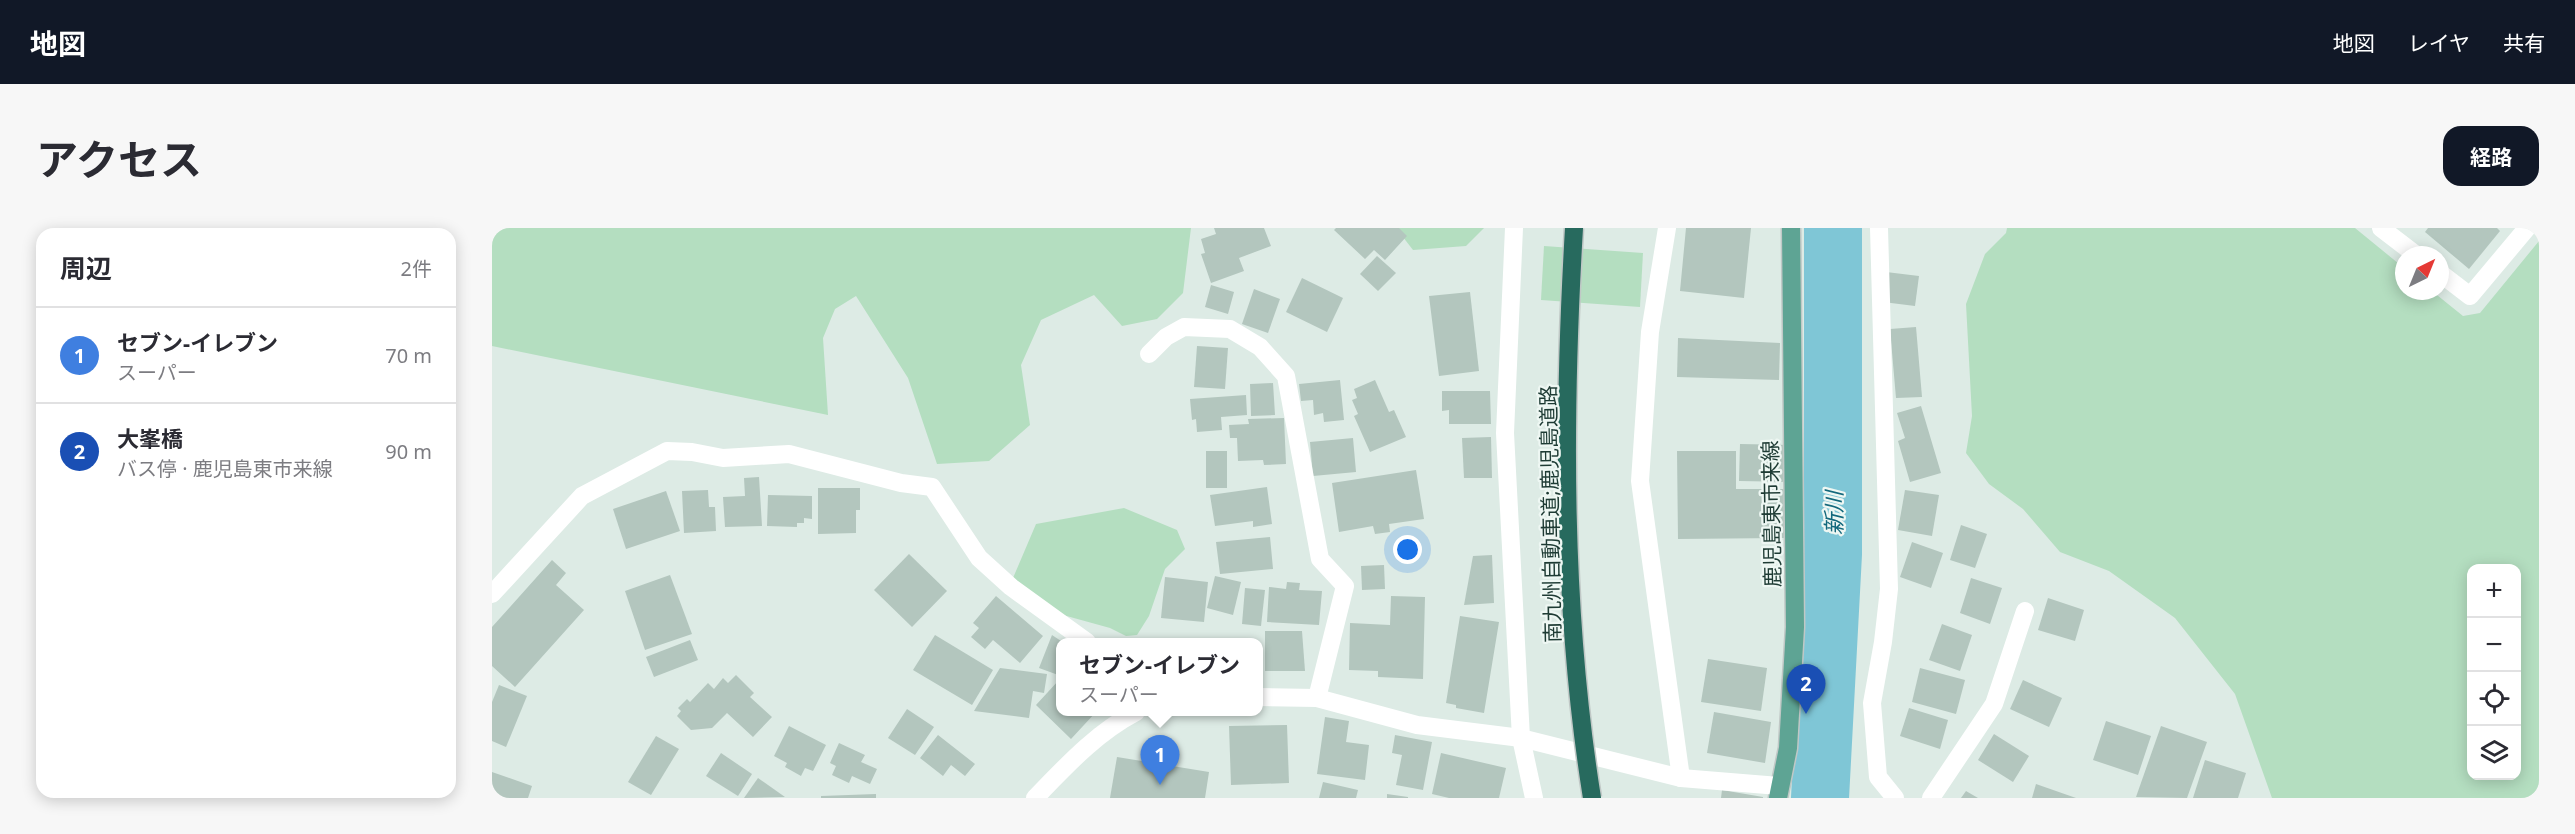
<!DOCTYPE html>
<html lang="ja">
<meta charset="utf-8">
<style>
body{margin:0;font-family:"Noto Sans","Noto Sans JP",sans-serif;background:#f7f7f7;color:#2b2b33}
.controls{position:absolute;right:18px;bottom:18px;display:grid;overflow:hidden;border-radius:12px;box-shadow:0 3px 15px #0003}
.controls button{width:54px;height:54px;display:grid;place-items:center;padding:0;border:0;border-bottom:2px solid #e1e1e2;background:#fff;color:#2b2b33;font:30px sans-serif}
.compass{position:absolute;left:1903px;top:18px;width:54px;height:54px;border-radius:50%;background:#fff;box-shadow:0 3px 15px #0003;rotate:43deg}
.you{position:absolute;left:916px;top:322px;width:21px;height:21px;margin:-15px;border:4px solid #fff;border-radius:50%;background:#1a73e8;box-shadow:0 0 0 9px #1a73e833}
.badge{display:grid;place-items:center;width:39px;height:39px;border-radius:50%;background:#111827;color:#fff;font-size:20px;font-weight:700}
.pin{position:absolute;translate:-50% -50px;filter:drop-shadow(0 2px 3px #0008)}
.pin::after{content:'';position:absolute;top:32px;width:21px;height:18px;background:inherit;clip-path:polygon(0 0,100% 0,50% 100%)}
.popup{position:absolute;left:564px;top:410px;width:207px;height:78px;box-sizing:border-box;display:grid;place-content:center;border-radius:12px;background:#fff;filter:drop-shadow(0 2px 4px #0005);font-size:20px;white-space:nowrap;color:#7c7c81}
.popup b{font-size:22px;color:#2b2b33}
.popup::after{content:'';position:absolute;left:50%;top:100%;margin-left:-12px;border:12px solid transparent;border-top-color:#fff}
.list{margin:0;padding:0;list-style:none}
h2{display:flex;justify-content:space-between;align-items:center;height:78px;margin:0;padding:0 24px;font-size:26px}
h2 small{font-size:20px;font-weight:400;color:#7c7c81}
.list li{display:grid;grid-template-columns:39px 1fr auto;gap:18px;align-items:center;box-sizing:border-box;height:96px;padding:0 24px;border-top:2px solid #e1e1e2}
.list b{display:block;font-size:22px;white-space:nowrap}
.list p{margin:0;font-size:20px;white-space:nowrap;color:#7c7c81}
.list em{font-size:20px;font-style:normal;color:#7c7c81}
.icon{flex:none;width:33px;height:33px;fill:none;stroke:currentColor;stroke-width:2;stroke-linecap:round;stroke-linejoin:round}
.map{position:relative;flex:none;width:2047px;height:570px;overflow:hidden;border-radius:18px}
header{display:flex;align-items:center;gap:36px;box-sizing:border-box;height:84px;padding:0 30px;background:#111827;color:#fff}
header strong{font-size:28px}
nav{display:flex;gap:33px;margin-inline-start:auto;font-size:21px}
.intro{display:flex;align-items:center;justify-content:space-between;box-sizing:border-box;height:144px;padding:0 36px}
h1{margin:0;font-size:42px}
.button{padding:15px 27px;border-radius:18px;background:#111827;color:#fff;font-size:21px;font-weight:700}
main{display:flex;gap:36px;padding:0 36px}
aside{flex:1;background:#fff;border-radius:18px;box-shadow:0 3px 15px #0003}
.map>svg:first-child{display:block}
.green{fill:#b4dec0;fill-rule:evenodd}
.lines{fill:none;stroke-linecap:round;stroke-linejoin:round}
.river{stroke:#7fc6d6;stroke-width:58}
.building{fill:#b3c6be}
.major-casing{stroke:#c0c8c6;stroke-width:21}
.minor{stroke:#fff;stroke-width:18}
.major{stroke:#5ea494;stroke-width:18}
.highway-bridge-casing{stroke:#c0c8c6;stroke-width:21;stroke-linecap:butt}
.highway-bridge{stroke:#276a5e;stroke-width:18}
.labels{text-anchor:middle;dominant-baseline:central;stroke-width:4.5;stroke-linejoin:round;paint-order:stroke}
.street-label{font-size:21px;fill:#1e3b34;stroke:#eef7f3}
.water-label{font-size:22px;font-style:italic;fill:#13687c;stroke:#eef7f3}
</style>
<header>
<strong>地図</strong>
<nav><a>地図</a><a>レイヤ</a><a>共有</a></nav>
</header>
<div class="intro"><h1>アクセス</h1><a class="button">経路</a></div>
<main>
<aside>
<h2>周辺<small>2件</small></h2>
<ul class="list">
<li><span class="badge" style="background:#3f7fe0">1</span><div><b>セブン-イレブン</b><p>スーパー</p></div><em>70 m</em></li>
<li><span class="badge" style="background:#1a4fb4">2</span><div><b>大峯橋</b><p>バス停 · 鹿児島東市来線</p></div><em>90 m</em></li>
</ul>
</aside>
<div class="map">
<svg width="2047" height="570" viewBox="0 0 2047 570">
<rect width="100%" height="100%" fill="#ddebe5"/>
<g class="green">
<polygon points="0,0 699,0 691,65 665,91 630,98 602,67 549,92 529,137 538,197 497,233 445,236 416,150 364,68 343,81 331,110 336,187 0,118"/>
<polygon points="904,0 992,0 974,18 921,22"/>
<path d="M1515 0H1863L1912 40V63H1940L1971 88 1988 85 2047 13V570H1780L1743 466 1683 390 1617 343 1568 324 1531 281 1497 256 1474 225 1480 188 1474 76 1493 26 1514 5ZM1980 340H2024V548H1980Z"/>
<polygon points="1052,18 1151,25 1148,79 1049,72"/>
<polygon points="632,280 685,302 693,321 673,341 657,388 645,407 634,408 618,400 571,387 521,350 544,296"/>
</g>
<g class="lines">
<polyline class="river" points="1328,570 1341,326 1341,0"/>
</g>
<g class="building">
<polygon points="722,0 772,0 779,18 747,30 752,43 719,55 709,26 713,25 709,11 724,6"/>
<polygon points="844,0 907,0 915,8 893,32 882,22 873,31 842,2"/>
<polygon points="1194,0 1259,0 1252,70 1188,63"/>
<polygon points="1936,0 2005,0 2008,3 1977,41 1933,4"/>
<polygon points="885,28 904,45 886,63 868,46"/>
<polygon points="1394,44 1427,48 1423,78 1391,74"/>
<polygon points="810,50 851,70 835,104 794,84"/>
<polygon points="719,57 742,64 736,86 713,79"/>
<polygon points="762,61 788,71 776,105 750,96"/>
<polygon points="978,64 987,143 947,148 937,68"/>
<polygon points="1424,99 1430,169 1404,170 1398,101"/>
<polygon points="1186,110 1288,115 1287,152 1185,149"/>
<polygon points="705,118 736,120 733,161 702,159"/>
<polygon points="848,152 852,192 832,194 831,185 822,187 821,172 809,173 807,156"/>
<polygon points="883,152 897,184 902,182 914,209 878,224 862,188 866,186 860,172 865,170 862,161"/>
<polygon points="781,155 783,187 759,188 758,156"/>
<polygon points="950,163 998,163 999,196 957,196 957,182 950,183"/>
<polygon points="754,167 755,187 729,189 730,202 705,204 704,191 700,192 698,171"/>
<polygon points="1429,178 1449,245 1418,254 1406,213 1413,210 1405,185"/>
<polygon points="792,190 794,236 772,237 771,232 746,233 745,210 738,210 737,197 757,196 756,191"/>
<polygon points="999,209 1000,250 972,250 970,210"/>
<polygon points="861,210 864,244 821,248 818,214"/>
<polygon points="1248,216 1297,217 1296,254 1247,253"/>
<rect x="714" y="223" width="21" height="37"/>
<polygon points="1185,223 1244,223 1244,261 1293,261 1293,310 1186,311"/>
<polygon points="924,242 932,291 897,296 898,304 883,306 881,298 847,304 840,255"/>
<polygon points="267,249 270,298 233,299 231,269 253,268 252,250"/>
<polygon points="775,259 780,296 761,299 761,293 723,298 718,267"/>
<polygon points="326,260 368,260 368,282 364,282 364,305 326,306"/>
<polygon points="216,262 217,279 223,279 224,303 192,305 190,263"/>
<polygon points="1413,262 1447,267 1440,308 1406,302"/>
<polygon points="174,263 188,303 134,321 121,281"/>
<polygon points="276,267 320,268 320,291 312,290 312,295 305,295 305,299 275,298"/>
<polygon points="1469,297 1495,306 1483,340 1458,332"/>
<polygon points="778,309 781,341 728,346 724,314"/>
<polygon points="1420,314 1451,325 1439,360 1408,349"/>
<polygon points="417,326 455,363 420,399 382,362"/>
<polygon points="1000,327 1002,375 972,377 981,328"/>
<polygon points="60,332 74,345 64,357 92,382 23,459 0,438 0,399"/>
<polygon points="892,337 893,361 870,362 869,338"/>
<polygon points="178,347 200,406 153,422 133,363"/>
<polygon points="723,348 749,354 741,387 715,380"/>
<polygon points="673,349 716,354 712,394 669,390"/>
<polygon points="1479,350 1510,360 1498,396 1468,385"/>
<polygon points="795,354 808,355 807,362 830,363 827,397 775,394 777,359 794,361"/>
<polygon points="753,360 773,362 769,398 750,396"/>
<polygon points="504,368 551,408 528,435 501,412 493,421 479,409 487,400 481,395"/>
<polygon points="899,368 933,369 931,451 886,449 886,443 857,442 858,395 898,397"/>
<polygon points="1556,370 1592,382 1583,413 1546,402"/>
<polygon points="968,388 1007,394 992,485 964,480 964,477 954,475"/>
<polygon points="1450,396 1480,407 1468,443 1437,432"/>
<polygon points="773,403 810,403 813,443 773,443"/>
<polygon points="443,407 501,442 480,477 421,442"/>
<polygon points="560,407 569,413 569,448 547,440"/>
<polygon points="198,412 206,432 162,449 154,429"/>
<polygon points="1216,431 1275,440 1269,483 1209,474"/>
<polygon points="508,440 555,446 552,465 541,463 537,490 482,483"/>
<polygon points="1428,440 1473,452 1464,486 1420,474"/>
<polygon points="244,447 262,465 258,469 280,489 261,509 235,485 220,500 199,502 185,488 189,483 186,480 195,471 198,474 216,455 222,461 231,450 236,455"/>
<polygon points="567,452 569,484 604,484 579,511 544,477"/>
<polygon points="1531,452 1570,470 1557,499 1518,481"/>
<polygon points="7,457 35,468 14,519 0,513 0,474"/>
<polygon points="1417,480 1456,492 1448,521 1408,508"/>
<polygon points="415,481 442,499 423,527 396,510"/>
<polygon points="1222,484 1279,494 1273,535 1215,525"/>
<polygon points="833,489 857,493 854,514 877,517 873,552 825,546"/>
<polygon points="1614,493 1659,508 1646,547 1601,532"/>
<polygon points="795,497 797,555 739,557 737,498"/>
<polygon points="297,498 334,517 321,543 313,540 309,548 293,539 295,535 282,528"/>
<polygon points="1669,498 1715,514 1695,570 1644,569"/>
<polygon points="1502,506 1537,528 1521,554 1486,532"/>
<polygon points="446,507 483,536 473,548 459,537 451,548 428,530"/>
<polygon points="903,507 940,514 931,562 904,557 910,527 900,525"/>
<polygon points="164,508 187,521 159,567 136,554"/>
<polygon points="347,515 373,527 369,534 385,541 378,556 360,548 357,555 340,547 344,538 338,535"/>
<polygon points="229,525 260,546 246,568 214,548"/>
<polygon points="949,525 1014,540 1007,570 957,570 940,566"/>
<polygon points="625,529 717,544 713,570 618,570"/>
<polygon points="1713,532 1754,545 1746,570 1701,570"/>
<polygon points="0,544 40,558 36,570 0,570"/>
<polygon points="266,550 293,569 252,570"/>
<polygon points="831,554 866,562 864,570 827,570"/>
<polygon points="1544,556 1584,570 1540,570"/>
<polygon points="1230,562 1271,569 1271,570 1229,570"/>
<polygon points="1474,563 1486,570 1469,570"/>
<polygon points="384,566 384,570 329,570 329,568"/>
<polygon points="895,566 916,569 916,570 895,570"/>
</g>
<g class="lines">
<defs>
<polyline id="major" points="1286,570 1296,520 1303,399 1299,0"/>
</defs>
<use href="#major" class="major-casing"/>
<g class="minor">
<polyline points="1022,0 1013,205 1029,510 1042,570"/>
<polyline points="1175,0 1158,104 1148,253 1189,550"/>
<polyline points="1387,0 1397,361 1391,414 1380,475 1386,549 1403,570"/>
<polyline points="1889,0 1924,27"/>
<polyline points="1948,45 1978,68 2035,0"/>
<polyline points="657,126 674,109 692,99 738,101 768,119 794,148 828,331 853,358 825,470"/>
<polyline points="0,366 90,268 175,223 200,224 231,230 297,226 409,255 440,259 487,330 519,359 595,414"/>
<polyline points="767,469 825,470 925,497 1029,510 1189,550 1287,558"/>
<path d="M543 570C574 538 604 505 644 484"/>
<polyline points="1439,570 1502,476 1533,383"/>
</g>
<use href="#major" class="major"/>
<defs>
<path id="highway-bridge" d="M1082 0C1071 189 1070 383 1100 570"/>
</defs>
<use href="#highway-bridge" class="highway-bridge-casing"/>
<use href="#highway-bridge" class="highway-bridge"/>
</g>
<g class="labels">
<g class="street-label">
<text transform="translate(1058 286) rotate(-91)">南九州自動車道;鹿児島道路</text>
<text transform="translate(1279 286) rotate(-91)">鹿児島東市来線</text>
</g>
<g class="water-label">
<text transform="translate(1341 285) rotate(-90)">新川</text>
</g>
</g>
</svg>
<div class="controls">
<button>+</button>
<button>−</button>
<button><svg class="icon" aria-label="locate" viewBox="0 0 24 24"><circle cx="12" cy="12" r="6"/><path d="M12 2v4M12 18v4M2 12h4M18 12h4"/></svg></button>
<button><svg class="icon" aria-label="layers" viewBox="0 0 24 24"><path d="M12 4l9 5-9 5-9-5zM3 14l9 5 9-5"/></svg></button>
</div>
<svg class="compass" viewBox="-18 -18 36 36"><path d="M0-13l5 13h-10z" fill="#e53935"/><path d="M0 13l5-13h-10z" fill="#7c7c81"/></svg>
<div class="you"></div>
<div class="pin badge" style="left:668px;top:557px;background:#3f7fe0">1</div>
<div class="popup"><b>セブン-イレブン</b>スーパー</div>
<div class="pin badge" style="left:1314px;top:486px;background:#1a4fb4">2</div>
</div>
</main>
